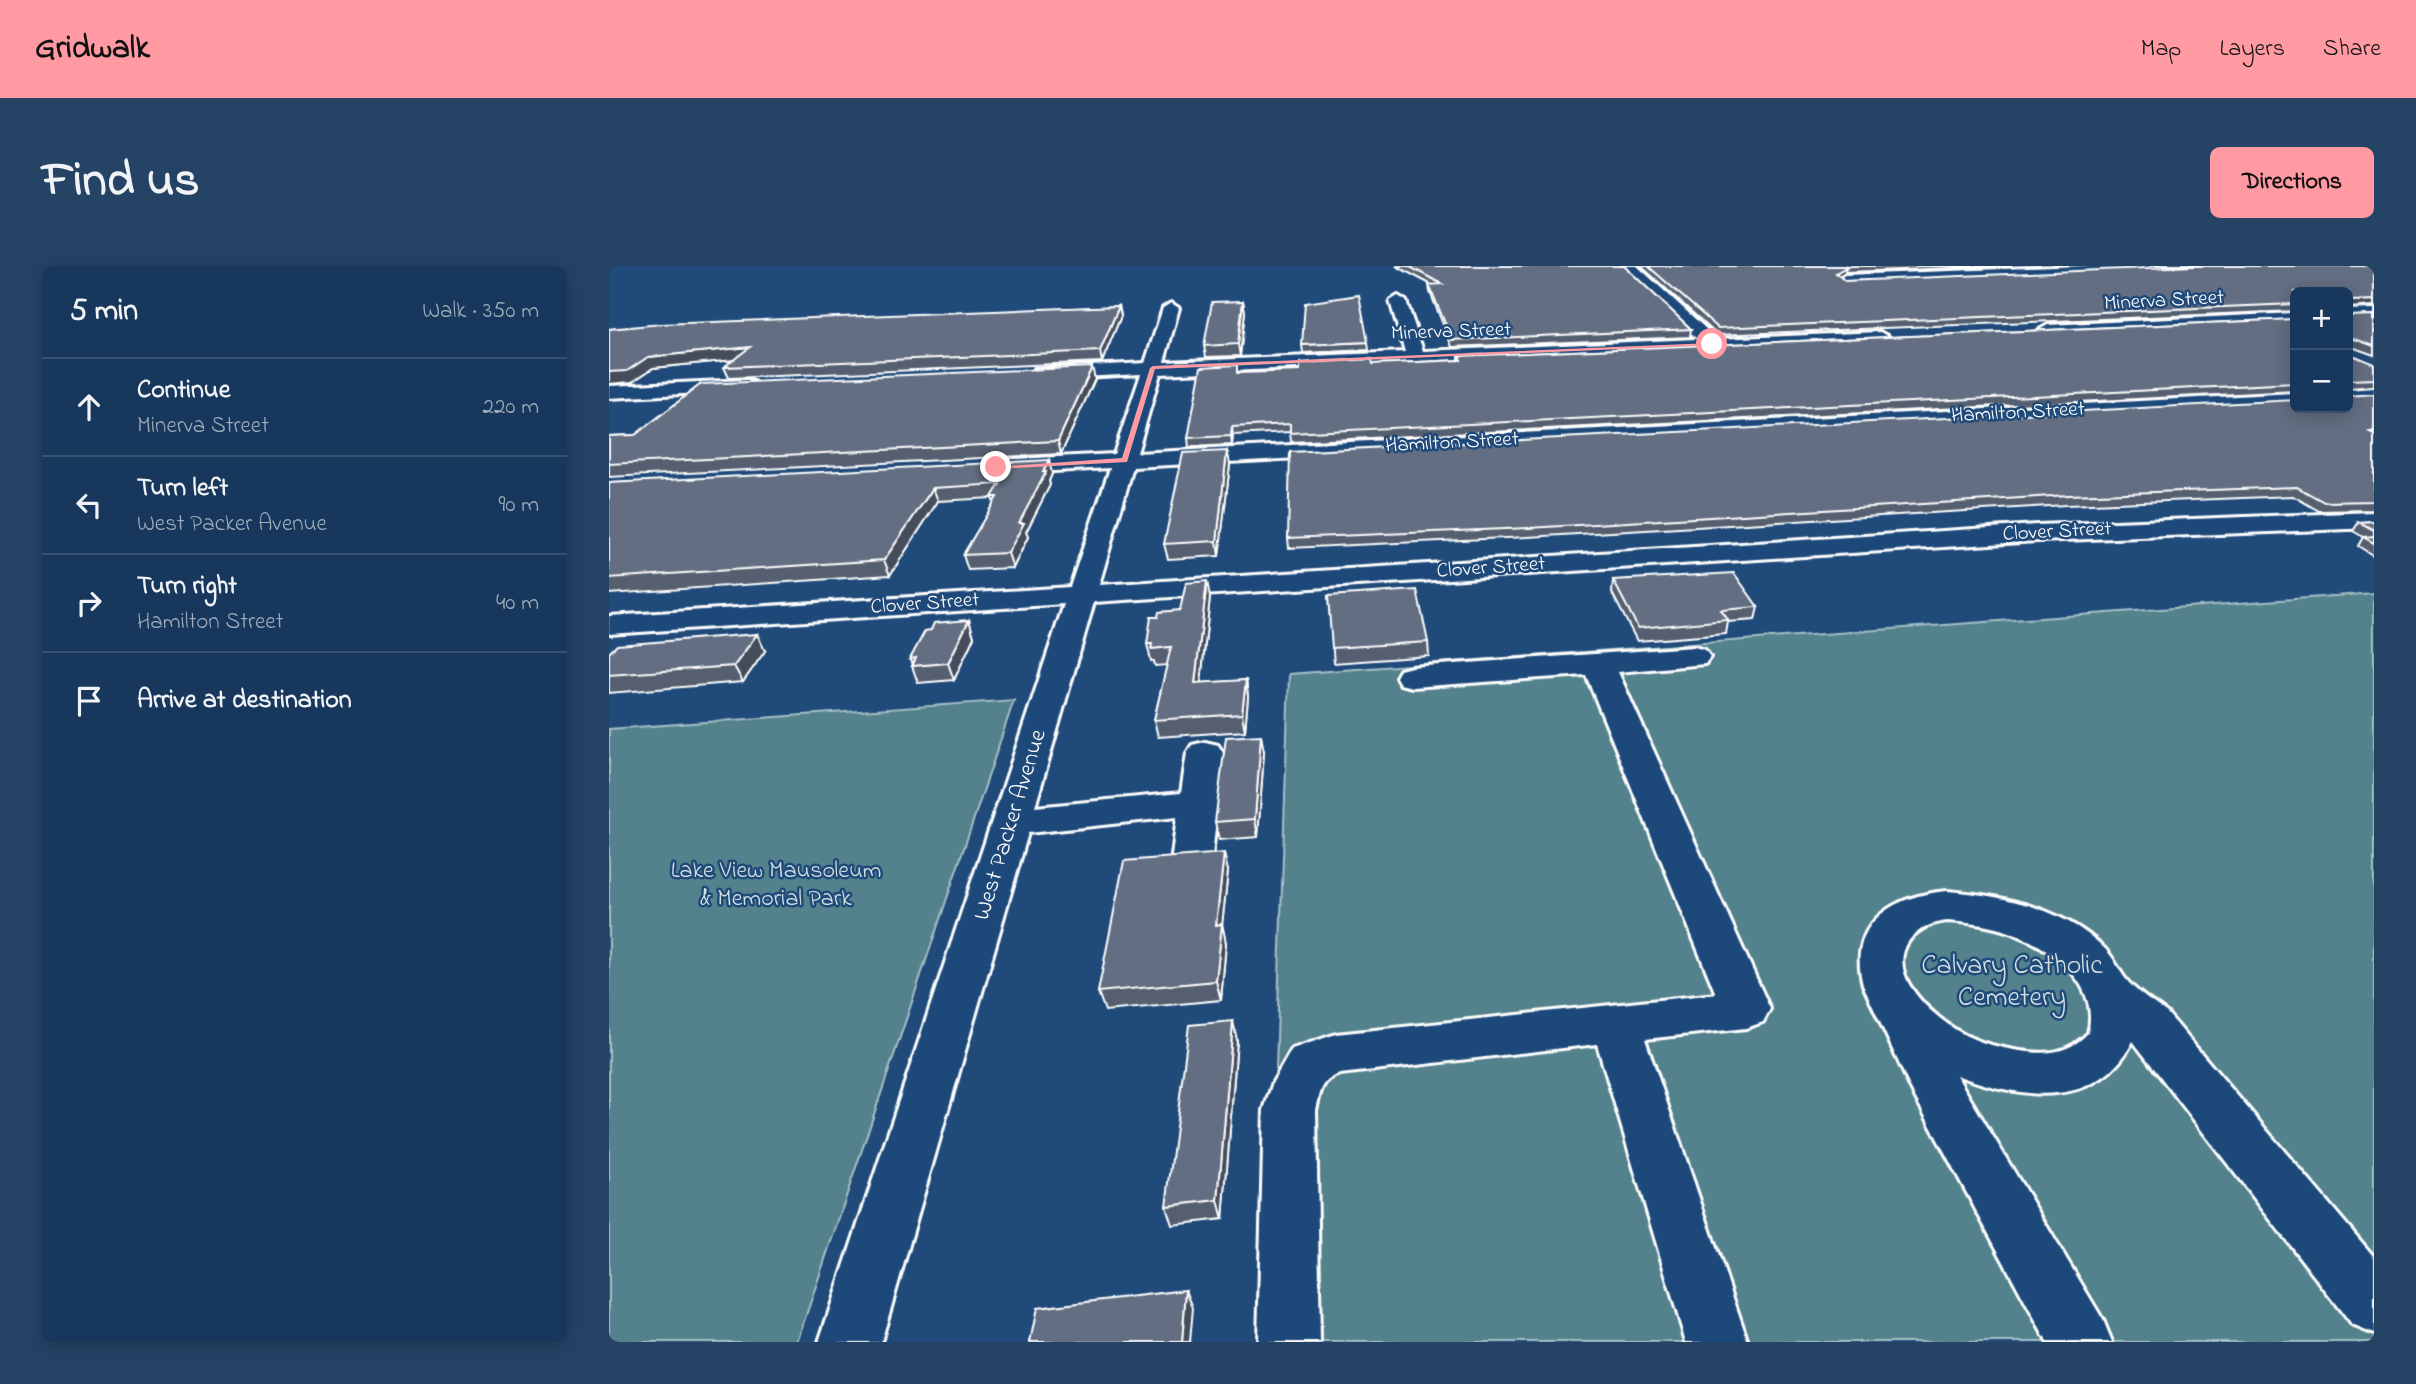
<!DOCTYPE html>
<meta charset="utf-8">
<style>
body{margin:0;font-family:"Indie Flower",sans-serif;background:#244365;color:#f1f3f6}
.controls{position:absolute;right:21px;top:21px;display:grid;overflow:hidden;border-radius:10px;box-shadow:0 4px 18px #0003}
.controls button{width:63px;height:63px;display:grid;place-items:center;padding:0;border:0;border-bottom:2px solid #365272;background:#17385c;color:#f1f3f6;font:35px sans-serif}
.stop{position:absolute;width:21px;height:21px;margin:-16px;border:5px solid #ff9aa2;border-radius:50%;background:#fff}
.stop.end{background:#ff9aa2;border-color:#fff;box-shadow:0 2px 7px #0008}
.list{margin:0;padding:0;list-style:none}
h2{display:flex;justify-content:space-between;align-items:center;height:91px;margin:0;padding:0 28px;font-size:30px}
h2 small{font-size:23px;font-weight:400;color:#9eacbb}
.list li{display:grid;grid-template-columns:46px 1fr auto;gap:21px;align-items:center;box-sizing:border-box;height:98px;padding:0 28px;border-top:2px solid #365272}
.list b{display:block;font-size:26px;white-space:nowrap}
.list p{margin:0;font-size:23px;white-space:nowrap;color:#9eacbb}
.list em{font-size:23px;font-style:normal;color:#9eacbb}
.icon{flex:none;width:38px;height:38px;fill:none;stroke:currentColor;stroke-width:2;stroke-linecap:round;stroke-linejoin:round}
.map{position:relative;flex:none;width:1765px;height:1076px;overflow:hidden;border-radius:10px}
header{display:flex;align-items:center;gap:42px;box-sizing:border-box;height:98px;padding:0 35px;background:#ff9aa2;color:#111}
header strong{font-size:33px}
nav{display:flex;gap:38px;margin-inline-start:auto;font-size:24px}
.intro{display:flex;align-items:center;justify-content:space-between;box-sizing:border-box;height:168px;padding:0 42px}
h1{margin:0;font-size:49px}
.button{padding:18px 32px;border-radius:10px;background:#ff9aa2;color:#111;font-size:24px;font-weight:700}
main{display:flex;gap:42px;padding:0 42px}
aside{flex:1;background:#17385c;border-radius:10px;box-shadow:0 4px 18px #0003}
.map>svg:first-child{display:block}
.green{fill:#52828c;stroke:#a8c0c6;stroke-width:2}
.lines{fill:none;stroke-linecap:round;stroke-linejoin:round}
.minor-casing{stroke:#fff;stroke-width:6}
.minor{fill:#1f4a7a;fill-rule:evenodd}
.wall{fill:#555f70;stroke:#fff;stroke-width:2}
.shaded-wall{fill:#454d5b;stroke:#fff;stroke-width:2}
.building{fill:#636e82;stroke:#fff;stroke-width:2}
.route{fill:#ff9aa2}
.labels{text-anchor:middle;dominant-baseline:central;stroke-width:5;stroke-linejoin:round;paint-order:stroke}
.far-street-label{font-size:21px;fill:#fff;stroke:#1f4a7a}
.street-label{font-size:24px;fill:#fff;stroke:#1f4a7a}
.park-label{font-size:24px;fill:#d4e0e2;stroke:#1f4a7a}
.near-park-label{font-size:28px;fill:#d4e0e2;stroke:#1f4a7a}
</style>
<header>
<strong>Gridwalk</strong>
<nav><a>Map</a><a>Layers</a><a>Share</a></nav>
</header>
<div class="intro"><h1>Find us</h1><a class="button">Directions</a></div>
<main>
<aside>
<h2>5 min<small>Walk · 350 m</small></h2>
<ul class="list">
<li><svg class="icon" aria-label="ahead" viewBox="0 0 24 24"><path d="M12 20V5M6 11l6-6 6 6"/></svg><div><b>Continue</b><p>Minerva Street</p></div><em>220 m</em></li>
<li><svg class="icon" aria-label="left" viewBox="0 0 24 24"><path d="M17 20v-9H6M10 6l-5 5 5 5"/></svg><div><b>Turn left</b><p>West Packer Avenue</p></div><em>90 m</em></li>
<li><svg class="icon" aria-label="right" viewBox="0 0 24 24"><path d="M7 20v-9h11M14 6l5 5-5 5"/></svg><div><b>Turn right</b><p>Hamilton Street</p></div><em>40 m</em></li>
<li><svg class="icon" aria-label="arrive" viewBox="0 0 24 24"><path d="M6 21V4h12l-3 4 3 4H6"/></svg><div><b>Arrive at destination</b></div></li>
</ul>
</aside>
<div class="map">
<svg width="1765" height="1076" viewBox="0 0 1765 1076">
<rect width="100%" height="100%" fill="#1f4a7a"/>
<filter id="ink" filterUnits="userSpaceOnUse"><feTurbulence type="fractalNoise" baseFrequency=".0143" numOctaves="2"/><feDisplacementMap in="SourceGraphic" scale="14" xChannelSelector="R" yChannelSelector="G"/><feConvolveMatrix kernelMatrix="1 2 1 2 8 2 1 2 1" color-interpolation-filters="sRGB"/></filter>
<g filter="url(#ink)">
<g class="green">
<polygon points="1765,327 1765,1076 658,1076 680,408"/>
<polygon points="405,434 188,1076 0,1076 0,463"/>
</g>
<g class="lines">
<defs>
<g id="minor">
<polygon points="1012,0 1028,0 1108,73 1271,66 1280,71 1271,76 551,108 528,187 1686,127 1686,139 524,201 490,319 1428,259 1765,246 1765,262 1428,275 485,336 426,541 572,527 578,487 583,479 596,476 609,479 614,487 603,590 597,600 583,604 569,600 563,590 568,551 419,567 272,1076 210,1076 455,338 0,368 0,350 461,321 501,202 388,208 380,206 376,201 380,196 388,194 505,188 532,108 432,113 422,107 425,103 536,97 554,42 562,37 570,42 555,96 796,86 781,35 789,30 797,35 814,85 1088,73"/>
<polygon points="1473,0 1589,0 1582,4 1236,19 1228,14 1236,9"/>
<polygon points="1765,43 1765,53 1739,54 1739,44"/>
<polygon points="1686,47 1686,57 1439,69 1430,64 1439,59"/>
<polygon points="138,114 145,116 148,120 145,124 0,132 0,120"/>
<polygon points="1765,122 1765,134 1739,136 1739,124"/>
<path d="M1085 381 1096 384 1101 391 1096 398 1009 406 1161 743 1154 756 1137 762 1036 773 1139 1076H1077L988 778 731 808C711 815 712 825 707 844L711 1076H649L655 844 664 816 683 783 727 768 1107 728 977 409 803 421 791 418 787 411 791 404 803 401Z"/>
<path d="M1338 625C1392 629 1456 642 1496 683 1506 693 1511 708 1520 717 1531 729 1546 738 1558 747L1765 991V1068L1743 1059 1524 775C1488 846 1410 832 1347 809L1494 1054 1503 1076H1438L1303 825 1254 719C1238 657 1283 630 1338 625ZM1338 655C1355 656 1371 658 1387 662 1432 673 1493 713 1479 767 1459 788 1438 789 1411 785 1386 781 1362 775 1341 760 1327 750 1313 738 1303 723 1280 689 1301 659 1338 655Z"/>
</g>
</defs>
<use href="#minor" class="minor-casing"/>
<use href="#minor" class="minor"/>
</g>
<g class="wall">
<polygon points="787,0 1015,0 1082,63 1081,71 843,81 821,26 820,19 823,19"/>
<polygon points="1032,0 1404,0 1236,6 1230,10 1236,15 1765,0 1765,40 1740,42 1740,47 1742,50 1765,49 1765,89 1740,80 1741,88 1765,98 1765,120 1741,122 1741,130 1765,128 1765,244 1710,245 1684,230 1457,239 919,271 680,282 679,272 1739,142 1686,26 1686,45 1108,69"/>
<polygon points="634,35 636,46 631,90 597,91 595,80"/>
<polygon points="510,40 512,50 493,96 120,112 115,101 124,94 44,102 23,116 0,63"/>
<polygon points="1686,53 1686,125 682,176 681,166 624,169 623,179 580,181 579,172 630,107 691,105 764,98 850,94 850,90"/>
<polygon points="759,76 760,84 694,87 693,79"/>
<polygon points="486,113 452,188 0,211 0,170 26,169"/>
<polygon points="618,185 621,198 610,290 559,293 555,278"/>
<polygon points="443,208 440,215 441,219 417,266 419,271 404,302 359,304 354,289 385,237 383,232 329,235 281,309 0,328 0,217"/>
<polygon points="1765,255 1765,290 1749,280 1754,271 1744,265 1750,256"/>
<polygon points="1004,314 1149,341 1146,354 1119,356 1117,368 1028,375 1003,327"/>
<polygon points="719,330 819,376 820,390 725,397"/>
<polygon points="601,331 592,417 637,414 639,431 636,465 549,471 545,454 558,399 546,400 545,395 542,395 538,378 549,351 571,344"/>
<polygon points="360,354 365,371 345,414 309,417 303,400 304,398 301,393 322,364"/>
<polygon points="156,385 134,416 0,427 0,387"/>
<polygon points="655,486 649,571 610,574 606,556"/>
<polygon points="619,605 613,658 617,677 612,734 496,745 489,726"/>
<polygon points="628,774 614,953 563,959 557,940"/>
</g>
<g class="shaded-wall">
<polygon points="1237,0 1236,6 1226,13 1227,7"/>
<polygon points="1765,34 1765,40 1739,42 1740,35"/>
<polygon points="634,35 636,46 631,90 629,78"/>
<polygon points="510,40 512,50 493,96 491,85"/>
<polygon points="141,81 146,92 44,102 23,116 0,118 0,106 39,91"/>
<polygon points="483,101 486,113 452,188 449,175"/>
<polygon points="623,161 624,169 623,179 622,170"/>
<polygon points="618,185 621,198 610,290 608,275"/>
<polygon points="440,194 443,208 440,215 441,219 417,266 419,271 404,302 399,287 410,257"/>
<polygon points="324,222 329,235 281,309 275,294"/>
<polygon points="598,315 601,331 590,434 586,417"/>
<polygon points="360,354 365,371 345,414 339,397"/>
<polygon points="148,368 156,385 134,416 125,400"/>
<polygon points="637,414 639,431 636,465 633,448"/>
<polygon points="652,469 655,486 649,571 646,553"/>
<polygon points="615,587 619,605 611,678 607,659"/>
<polygon points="613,658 617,677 612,734 607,715"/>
<polygon points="624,755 628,774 614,953 609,934"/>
<polygon points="577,1024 584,1042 581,1076 573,1076"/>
</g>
<g class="building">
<polygon points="799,0 1015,0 1082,63 843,74 820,19 833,18"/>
<polygon points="1039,0 1239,0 1227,7 1236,15 1585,0 1765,0 1765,34 1740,35 1740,47 1742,50 1765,49 1765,80 1743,72 1740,75 1741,88 1765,98 1765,113 1741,114 1741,130 1765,128 1765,166 1759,166 1765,169 1765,235 1715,236 1688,221 1460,229 920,262 679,272 681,186 1686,134 1686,142 1739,142 1739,26 1686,26 1686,38 1109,62"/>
<polygon points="750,29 759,76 693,79 696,37"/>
<polygon points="634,35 629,78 595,80 603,36"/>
<polygon points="510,40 491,85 115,101 141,81 39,91 18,105 0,106 0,63 52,58"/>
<polygon points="1686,53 1686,117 681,167 681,158 623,161 622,170 579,172 592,101 628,99 628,107 691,105 691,97 763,93 764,98 852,94 850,90"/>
<polygon points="483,101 449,175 0,198 0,170 26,169 92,118"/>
<polygon points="618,185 608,275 555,278 574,187"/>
<polygon points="440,194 434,206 437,206 410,257 415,257 399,287 354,289 388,231 383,231 391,218 324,222 275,294 0,312 0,217"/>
<polygon points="1765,255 1765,264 1750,256"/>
<polygon points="1765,270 1765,277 1754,271"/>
<polygon points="1125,307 1149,341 1112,344 1119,354 1029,362 1004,314"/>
<polygon points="598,315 586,417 637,414 633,448 545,454 562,381 542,383 543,378 538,378 542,351 549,351 550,346 571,344 577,317"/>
<polygon points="808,324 819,376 723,382 719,330"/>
<polygon points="360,354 339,397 303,400 307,392 301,393 316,365 322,364 325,357"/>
<polygon points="148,368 125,400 0,409 0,387 8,379"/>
<polygon points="652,469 646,553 606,556 617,471"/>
<polygon points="615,587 607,659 613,658 607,715 489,726 515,595"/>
<polygon points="624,755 609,934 557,940 580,759"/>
<polygon points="577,1024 573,1076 421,1076 428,1042"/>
</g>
</g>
<polygon class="route" points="1103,77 1105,79 546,103 518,196 387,203 384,201 513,192 541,102 544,100"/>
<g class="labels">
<g class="far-street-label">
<text transform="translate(1555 35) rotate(-3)">Minerva Street</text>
<text transform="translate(842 66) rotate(-2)">Minerva Street</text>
<text transform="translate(1409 147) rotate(-3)">Hamilton Street</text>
<text transform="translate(843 177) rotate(-3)">Hamilton Street</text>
<text transform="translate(1448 266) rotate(-3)">Clover Street</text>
<text transform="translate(882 302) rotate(-4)">Clover Street</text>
<text transform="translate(316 338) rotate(-4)">Clover Street</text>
</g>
<g class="street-label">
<text transform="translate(402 559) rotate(-73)">West Packer Avenue</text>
</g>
<g class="park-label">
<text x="167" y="605">Lake View Mausoleum<tspan x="167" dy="28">&amp; Memorial Park</tspan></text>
</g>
<g class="near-park-label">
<text x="1403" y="700">Calvary Catholic<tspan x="1403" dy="32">Cemetery</tspan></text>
</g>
</g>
</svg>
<div class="controls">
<button>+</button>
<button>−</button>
</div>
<div class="stop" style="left:1103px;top:78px"></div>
<div class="stop end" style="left:387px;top:201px"></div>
</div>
</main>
